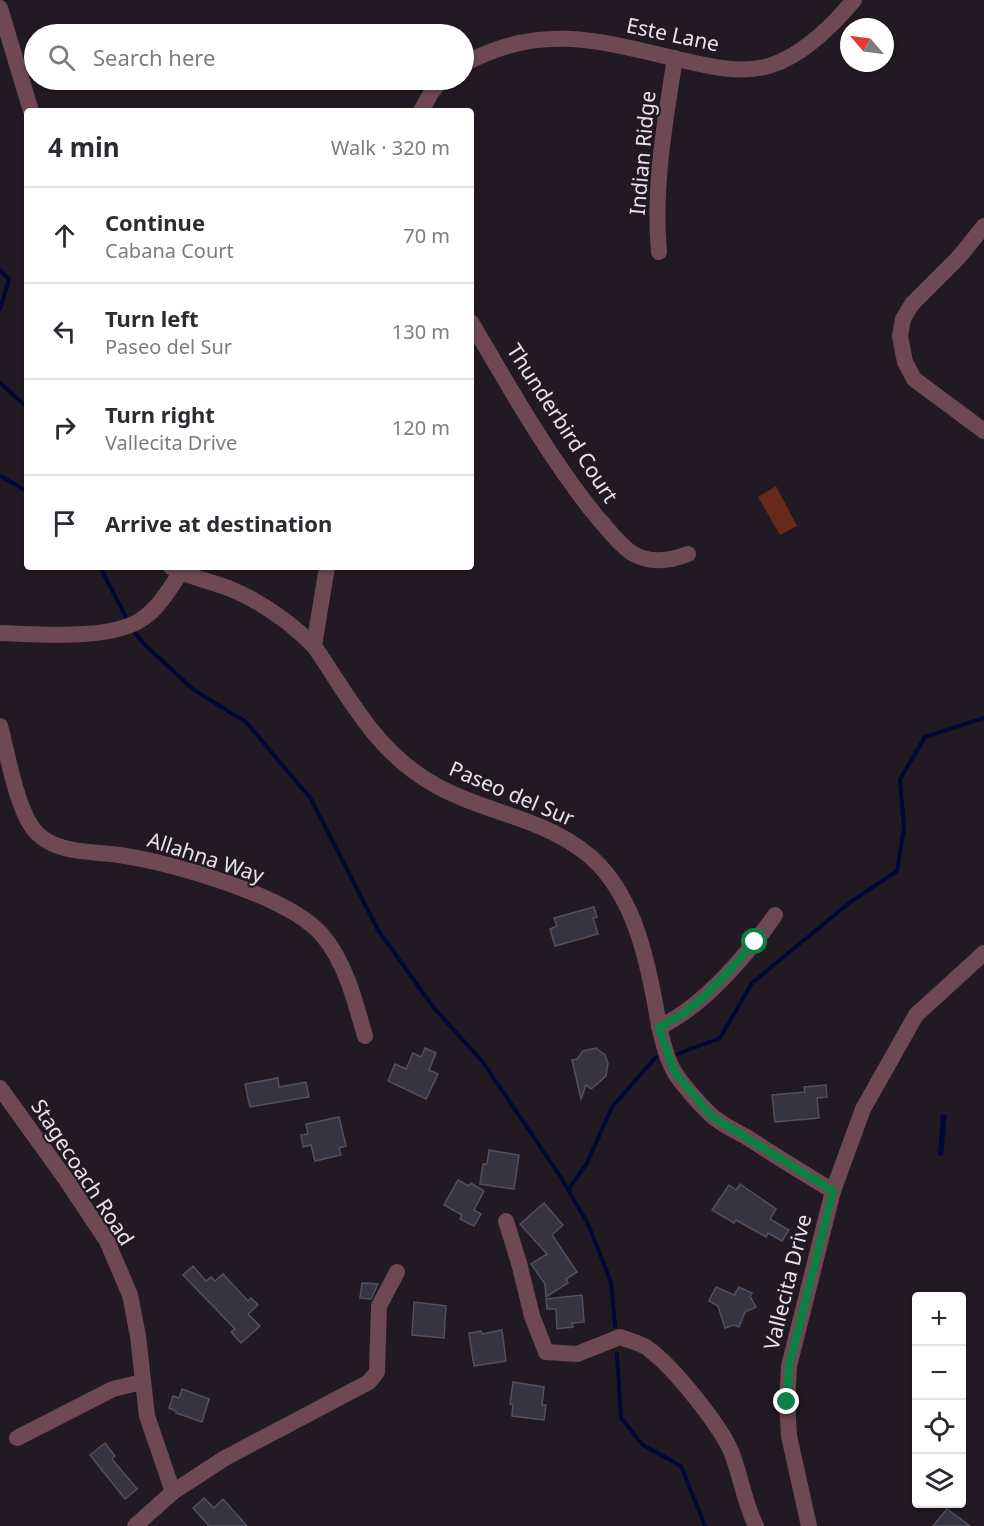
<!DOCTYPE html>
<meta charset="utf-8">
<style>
body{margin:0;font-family:"Noto Sans",sans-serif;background:#f2f2f3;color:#2b2b33}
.controls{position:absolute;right:18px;bottom:18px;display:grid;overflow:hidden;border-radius:6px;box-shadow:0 2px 4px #0004}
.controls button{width:54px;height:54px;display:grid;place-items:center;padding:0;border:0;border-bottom:2px solid #e1e1e2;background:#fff;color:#2b2b33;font:30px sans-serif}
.compass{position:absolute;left:840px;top:18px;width:54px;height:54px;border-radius:50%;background:#fff;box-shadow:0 2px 4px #0004;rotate:298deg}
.stop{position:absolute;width:18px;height:18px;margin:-14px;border:4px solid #0b8043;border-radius:50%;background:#fff}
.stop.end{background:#0b8043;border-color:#fff;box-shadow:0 2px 6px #0008}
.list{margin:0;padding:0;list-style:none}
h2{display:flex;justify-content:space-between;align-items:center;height:78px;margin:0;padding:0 24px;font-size:26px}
h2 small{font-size:20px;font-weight:400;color:#7c7c81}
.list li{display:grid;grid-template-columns:39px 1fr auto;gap:18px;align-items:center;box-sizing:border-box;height:96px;padding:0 24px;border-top:2px solid #e1e1e2}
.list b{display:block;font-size:22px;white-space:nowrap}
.list p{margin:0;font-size:20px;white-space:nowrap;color:#7c7c81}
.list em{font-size:20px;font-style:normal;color:#7c7c81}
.icon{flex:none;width:33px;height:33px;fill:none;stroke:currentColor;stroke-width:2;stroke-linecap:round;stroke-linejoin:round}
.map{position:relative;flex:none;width:984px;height:1526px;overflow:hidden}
.search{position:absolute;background:#fff;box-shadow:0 2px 4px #0004;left:24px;top:24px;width:450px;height:66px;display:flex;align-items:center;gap:15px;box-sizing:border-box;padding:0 21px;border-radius:33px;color:#7c7c81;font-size:22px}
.panel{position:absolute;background:#fff;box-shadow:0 2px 4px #0004;left:24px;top:108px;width:450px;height:462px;border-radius:6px}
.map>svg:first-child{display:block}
.green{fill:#672919}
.water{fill:#000836}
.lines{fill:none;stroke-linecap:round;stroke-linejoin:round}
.stream{stroke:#000836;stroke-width:4}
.building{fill:#363440;stroke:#52505c;stroke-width:1.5}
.minor{stroke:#6e4953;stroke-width:16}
.route{stroke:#0b8043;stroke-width:8}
.labels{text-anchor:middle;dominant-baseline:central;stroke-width:4.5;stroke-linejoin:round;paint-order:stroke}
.street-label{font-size:21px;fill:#e9e3e9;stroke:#221a22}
</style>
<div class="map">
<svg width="984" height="1526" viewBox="0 0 984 1526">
<rect width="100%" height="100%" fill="#221a22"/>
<polygon class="green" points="776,486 797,526 780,535 758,497"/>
<polygon class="water" points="941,1114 947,1115 943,1156 938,1155"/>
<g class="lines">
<g class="stream">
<polyline points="0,270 9,279 0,309"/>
<polyline points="0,383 27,407"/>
<polyline points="0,476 27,491"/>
<polyline points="100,567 128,621"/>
<polyline points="133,630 144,644 194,690 246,722 311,799 378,930 434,1008 482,1061 560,1176 588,1224 611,1282 615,1326"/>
<polyline points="675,1055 720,1038 752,983 849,903 897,871 904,828 900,779 925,737 984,718"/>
<polyline points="568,1190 587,1163 612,1107 656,1057"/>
<polyline points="617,1354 621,1418 643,1445 681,1466 705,1526"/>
</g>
</g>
<g class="building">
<polygon points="594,907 597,917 593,918 598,934 555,946 550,929 557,926 554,918"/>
<polygon points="425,1048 436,1053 429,1070 438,1074 426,1099 388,1081 395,1064 406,1069 413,1053 421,1057"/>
<polygon points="596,1048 605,1055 608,1063 606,1076 591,1089 586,1085 581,1099 572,1060 577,1059 583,1051"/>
<polygon points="278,1078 279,1087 306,1082 309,1097 250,1107 245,1084"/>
<polygon points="826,1085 827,1097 817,1098 819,1118 775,1122 772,1095 805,1092 804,1087"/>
<polygon points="339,1117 346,1146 339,1148 341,1155 315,1161 311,1145 303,1147 301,1135 308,1134 306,1124"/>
<polygon points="489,1150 519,1155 514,1189 480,1184 483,1164 487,1164"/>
<polygon points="458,1180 469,1186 471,1183 484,1191 474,1210 481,1214 474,1226 460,1219 462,1215 444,1205"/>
<polygon points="740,1184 776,1209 770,1219 789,1230 782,1241 768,1233 766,1237 736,1220 734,1223 712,1210 729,1185 736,1190"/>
<polygon points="544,1203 563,1225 552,1235 577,1272 566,1279 568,1283 546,1297 545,1284 531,1264 547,1254 520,1224"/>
<polygon points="193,1266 206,1281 211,1277 215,1281 223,1274 248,1301 251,1298 258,1305 248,1314 260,1326 241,1343 231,1332 235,1329 183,1275"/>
<polygon points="362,1283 378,1284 371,1299 360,1298"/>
<polygon points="716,1287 734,1295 739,1287 752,1293 750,1296 756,1307 745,1312 739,1327 734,1325 725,1328 718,1306 709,1301"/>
<polygon points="582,1295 584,1322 572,1323 573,1327 557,1329 556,1309 547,1309 546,1299"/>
<polygon points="414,1302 446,1306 444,1338 412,1335"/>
<polygon points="502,1330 506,1361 474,1366 469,1333 481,1331 482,1334"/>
<polygon points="513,1382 544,1387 542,1405 546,1405 544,1420 512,1416 513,1405 510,1404"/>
<polygon points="182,1389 209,1399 202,1422 176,1413 176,1411 169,1408 173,1396 179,1398"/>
<polygon points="105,1443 115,1456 112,1459 137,1489 125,1499 90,1455"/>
<polygon points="204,1498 214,1508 223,1499 247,1526 209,1526 193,1508"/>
<polygon points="947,1509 970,1526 933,1526"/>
</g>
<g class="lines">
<g class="minor">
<polyline points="0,8 31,111"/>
<path d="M464 64C539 23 598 40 677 59 708 66 741 75 772 65 804 54 833 25 854 0"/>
<polyline points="421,111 431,93 441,80"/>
<polyline points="984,226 959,257 912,304 903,319 900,336 905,362 914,379 984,431"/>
<path d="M659 252C653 188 665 121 675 58"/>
<path d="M471 322C510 388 548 457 597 517 608 529 618 544 632 553 650 564 670 561 688 554"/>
<path d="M171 567C190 578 212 581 233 590 263 603 291 623 314 646 351 700 376 752 435 785 488 815 556 819 600 866 634 903 646 955 655 1003 658 1022 665 1057 675 1073 684 1087 698 1102 710 1114 720 1124 736 1131 748 1138 776 1156 805 1174 833 1191"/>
<path d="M0 633C38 634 110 641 142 619 159 608 170 588 181 572"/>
<polyline points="314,646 327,567"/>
<path d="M0 726C8 755 17 813 37 833 57 854 92 851 119 855 170 862 290 896 323 936 346 964 355 1001 365 1036"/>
<path d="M659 1027C702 1008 749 953 775 915"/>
<polyline points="0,1088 65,1178 107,1241 130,1295 138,1336 147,1416 173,1492 135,1526"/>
<path d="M506 1221 519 1263 532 1316 546 1352 577 1354 620 1337C630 1341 642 1343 650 1350 674 1368 719 1424 731 1451 741 1476 744 1502 756 1526"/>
<polyline points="17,1438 113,1389 142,1382"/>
<polyline points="173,1492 225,1458 369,1382 377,1372 379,1306 397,1272"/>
<polyline points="809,1526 789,1436 787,1402 789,1366 833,1191 863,1109 916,1015 984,953"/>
</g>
</g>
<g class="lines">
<path class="route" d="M755 942C726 973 699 1009 659 1027L674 1071 711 1116 833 1191 789 1366 787 1402"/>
</g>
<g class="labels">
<g class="street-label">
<text transform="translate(673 34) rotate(12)">Este Lane</text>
<text transform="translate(642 153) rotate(-85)">Indian Ridge</text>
<text transform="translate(563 423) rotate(57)">Thunderbird Court</text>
<text transform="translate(512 793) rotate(23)">Paseo del Sur</text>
<text transform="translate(206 857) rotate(18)">Allahna Way</text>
<text transform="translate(83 1172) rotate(57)">Stagecoach Road</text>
<text transform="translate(787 1282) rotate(-76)">Vallecita Drive</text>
</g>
</g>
</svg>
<div class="controls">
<button>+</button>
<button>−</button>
<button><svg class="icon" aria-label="locate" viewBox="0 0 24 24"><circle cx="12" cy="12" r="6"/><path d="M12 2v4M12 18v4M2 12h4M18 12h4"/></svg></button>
<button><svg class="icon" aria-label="layers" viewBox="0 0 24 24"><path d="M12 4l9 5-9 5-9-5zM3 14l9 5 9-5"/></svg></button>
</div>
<svg class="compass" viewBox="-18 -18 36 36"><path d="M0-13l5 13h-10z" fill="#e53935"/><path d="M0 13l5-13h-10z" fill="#7c7c81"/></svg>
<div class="stop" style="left:755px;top:942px"></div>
<div class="stop end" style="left:787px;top:1402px"></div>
<div class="search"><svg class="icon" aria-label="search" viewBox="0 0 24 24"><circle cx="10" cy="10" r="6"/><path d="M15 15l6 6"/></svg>Search here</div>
<section class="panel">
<h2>4 min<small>Walk · 320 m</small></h2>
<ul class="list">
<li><svg class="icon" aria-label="ahead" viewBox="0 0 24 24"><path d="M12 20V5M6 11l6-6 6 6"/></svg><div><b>Continue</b><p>Cabana Court</p></div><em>70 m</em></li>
<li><svg class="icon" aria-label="left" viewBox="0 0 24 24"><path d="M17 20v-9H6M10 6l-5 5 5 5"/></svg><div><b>Turn left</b><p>Paseo del Sur</p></div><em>130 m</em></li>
<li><svg class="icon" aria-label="right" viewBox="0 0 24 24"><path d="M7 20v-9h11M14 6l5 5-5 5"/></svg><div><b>Turn right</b><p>Vallecita Drive</p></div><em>120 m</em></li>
<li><svg class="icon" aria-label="arrive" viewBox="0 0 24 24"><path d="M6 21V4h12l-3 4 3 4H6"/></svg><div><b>Arrive at destination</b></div></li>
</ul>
</section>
</div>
